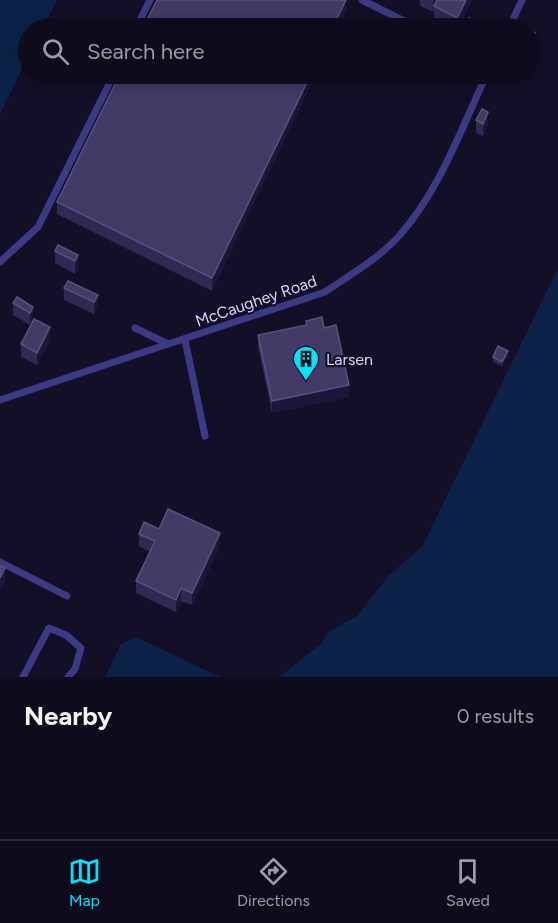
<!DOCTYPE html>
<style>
body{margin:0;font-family:Figtree,sans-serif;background:#1c1929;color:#f1f3f6}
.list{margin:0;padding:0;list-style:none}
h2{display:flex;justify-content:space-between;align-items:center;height:78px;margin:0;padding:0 24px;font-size:26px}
h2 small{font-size:20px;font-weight:400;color:#9b9ba3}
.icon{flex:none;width:33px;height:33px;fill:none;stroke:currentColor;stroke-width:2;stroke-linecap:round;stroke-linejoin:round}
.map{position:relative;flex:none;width:558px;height:677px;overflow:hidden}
.search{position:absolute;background:#0e0b1c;box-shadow:0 3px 15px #0003;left:18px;right:18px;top:18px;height:66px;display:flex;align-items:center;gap:15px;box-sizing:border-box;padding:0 21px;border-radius:33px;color:#9b9ba3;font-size:22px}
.sheet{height:162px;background:#0e0b1c}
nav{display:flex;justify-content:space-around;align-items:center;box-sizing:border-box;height:84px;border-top:2px solid #2e2b3b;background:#0e0b1c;font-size:16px;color:#9b9ba3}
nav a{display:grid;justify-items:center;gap:3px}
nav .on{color:#00e5ff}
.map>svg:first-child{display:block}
.water{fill:#0c2248}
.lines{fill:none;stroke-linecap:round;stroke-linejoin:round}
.service{stroke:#3d3a85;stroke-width:7}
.wall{fill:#312854}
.shaded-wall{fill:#1d163a}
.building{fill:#433a66;stroke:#5a527e;stroke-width:1.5}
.labels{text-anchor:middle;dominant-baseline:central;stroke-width:4.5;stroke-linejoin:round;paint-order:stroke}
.street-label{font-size:16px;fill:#d9d4ff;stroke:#130f26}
.poi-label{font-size:16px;fill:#d9d4ff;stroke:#130f26;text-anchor:start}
</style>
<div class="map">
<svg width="558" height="677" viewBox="0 0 558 677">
<rect width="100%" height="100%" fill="#130f26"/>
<g class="water">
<polygon points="0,0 57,0 43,28 28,28 28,57 0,114"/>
<polygon points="558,268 558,677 279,677 321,644 328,632 357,616 389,575 422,547"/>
<polygon points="136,637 220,677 105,677 121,644"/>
</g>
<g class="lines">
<g class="service">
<polyline points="362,0 418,28"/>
<polyline points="136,28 150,0"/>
<polyline points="509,28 522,0"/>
<polyline points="0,262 38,227 114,74"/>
<polyline points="135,328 168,344"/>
<polyline points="185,340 205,436"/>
<path d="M0 400 325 292C350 275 378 259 399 236 440 190 461 129 487 74"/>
<polyline points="0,562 67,596"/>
<polyline points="23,677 49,628 66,635 81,648 75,669 68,677"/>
</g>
</g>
<g class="wall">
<polygon points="420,0 472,0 458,28 454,28 434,18 434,9 433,12 420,6"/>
<polygon points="120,74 316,74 212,291 57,214 57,202"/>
<polygon points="476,120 488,125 483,136 476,133"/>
<polygon points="55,251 78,255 78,267 75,274 55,263"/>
<polygon points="64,288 98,295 98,307 94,314 64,300"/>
<polygon points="13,303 33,307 30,325 13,315"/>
<polygon points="306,321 324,328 349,397 272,413 258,347 258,335 306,325"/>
<polygon points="50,340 37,365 21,357 21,344"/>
<polygon points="508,355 502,366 493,362 493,357"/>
<polygon points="159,529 220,546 192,605 181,601 176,612 136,593 136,581 150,552 139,546 139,534"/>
</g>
<g class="shaded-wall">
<polygon points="346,0 347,11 338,28 332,28"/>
<polygon points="433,0 439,0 434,6 433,12"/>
<polygon points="466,0 472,0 457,28 457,18"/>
<polygon points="535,33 535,37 530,47 530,43"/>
<polygon points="311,74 316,74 212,291 212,278"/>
<polygon points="488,112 488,125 483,136 483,124"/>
<polygon points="78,255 78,267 75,274 75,261"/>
<polygon points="98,295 98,307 94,314 94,302"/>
<polygon points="33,307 33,319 30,325 30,313"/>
<polygon points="50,327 50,340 37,365 37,353"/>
<polygon points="508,351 508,355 502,366 502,362"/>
<polygon points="349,385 349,397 272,413 272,401"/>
<polygon points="220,533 220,546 192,605 192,593"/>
<polygon points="5,568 5,581 0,591 0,578"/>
<polygon points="181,588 181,601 176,612 176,600"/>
</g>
<g class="building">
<polygon points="157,0 346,0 332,28 143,28"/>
<polygon points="437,0 466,0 457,18 434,6"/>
<polygon points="469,18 485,25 484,28 465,28"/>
<polygon points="530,30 535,33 530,43"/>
<polygon points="120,74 311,74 212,278 57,202"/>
<polygon points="482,109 488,112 483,124 476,120"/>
<polygon points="58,245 78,255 75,261 55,251"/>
<polygon points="68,281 98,295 94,302 64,288"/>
<polygon points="17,297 33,307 30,313 13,303"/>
<polygon points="322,317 324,328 336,325 349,385 272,401 258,335 307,325 306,321"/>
<polygon points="34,319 50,327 37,353 21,344"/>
<polygon points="498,346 508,351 502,362 493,357"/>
<polygon points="168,509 220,533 192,593 181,588 176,600 136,581 155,541 139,534 144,522 159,529"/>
<polygon points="0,566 5,568 0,578"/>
</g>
<defs>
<symbol id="building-pin" viewBox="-11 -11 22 30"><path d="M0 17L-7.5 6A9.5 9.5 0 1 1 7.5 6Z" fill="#00e5ff" stroke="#130f26"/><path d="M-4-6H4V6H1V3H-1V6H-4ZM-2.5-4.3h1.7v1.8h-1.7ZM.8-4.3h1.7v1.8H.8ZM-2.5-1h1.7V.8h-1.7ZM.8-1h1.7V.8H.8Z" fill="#111"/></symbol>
</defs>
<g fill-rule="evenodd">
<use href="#building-pin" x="291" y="344" width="30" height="40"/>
</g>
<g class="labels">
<g class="street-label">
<text transform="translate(256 301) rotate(-19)">McCaughey Road</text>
</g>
<g class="poi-label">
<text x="326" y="359">Larsen</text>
</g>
</g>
</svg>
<div class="search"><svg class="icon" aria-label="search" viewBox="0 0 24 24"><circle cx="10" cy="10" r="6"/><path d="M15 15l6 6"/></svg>Search here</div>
</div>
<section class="sheet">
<h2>Nearby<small>0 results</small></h2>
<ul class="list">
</ul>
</section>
<nav>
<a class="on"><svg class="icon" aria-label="map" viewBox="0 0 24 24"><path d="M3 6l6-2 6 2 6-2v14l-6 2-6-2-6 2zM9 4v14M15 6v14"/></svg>Map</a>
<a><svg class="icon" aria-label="directions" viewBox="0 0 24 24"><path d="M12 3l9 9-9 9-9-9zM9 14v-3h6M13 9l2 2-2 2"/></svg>Directions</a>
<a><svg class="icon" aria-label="saved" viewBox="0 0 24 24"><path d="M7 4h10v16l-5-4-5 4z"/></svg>Saved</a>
</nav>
